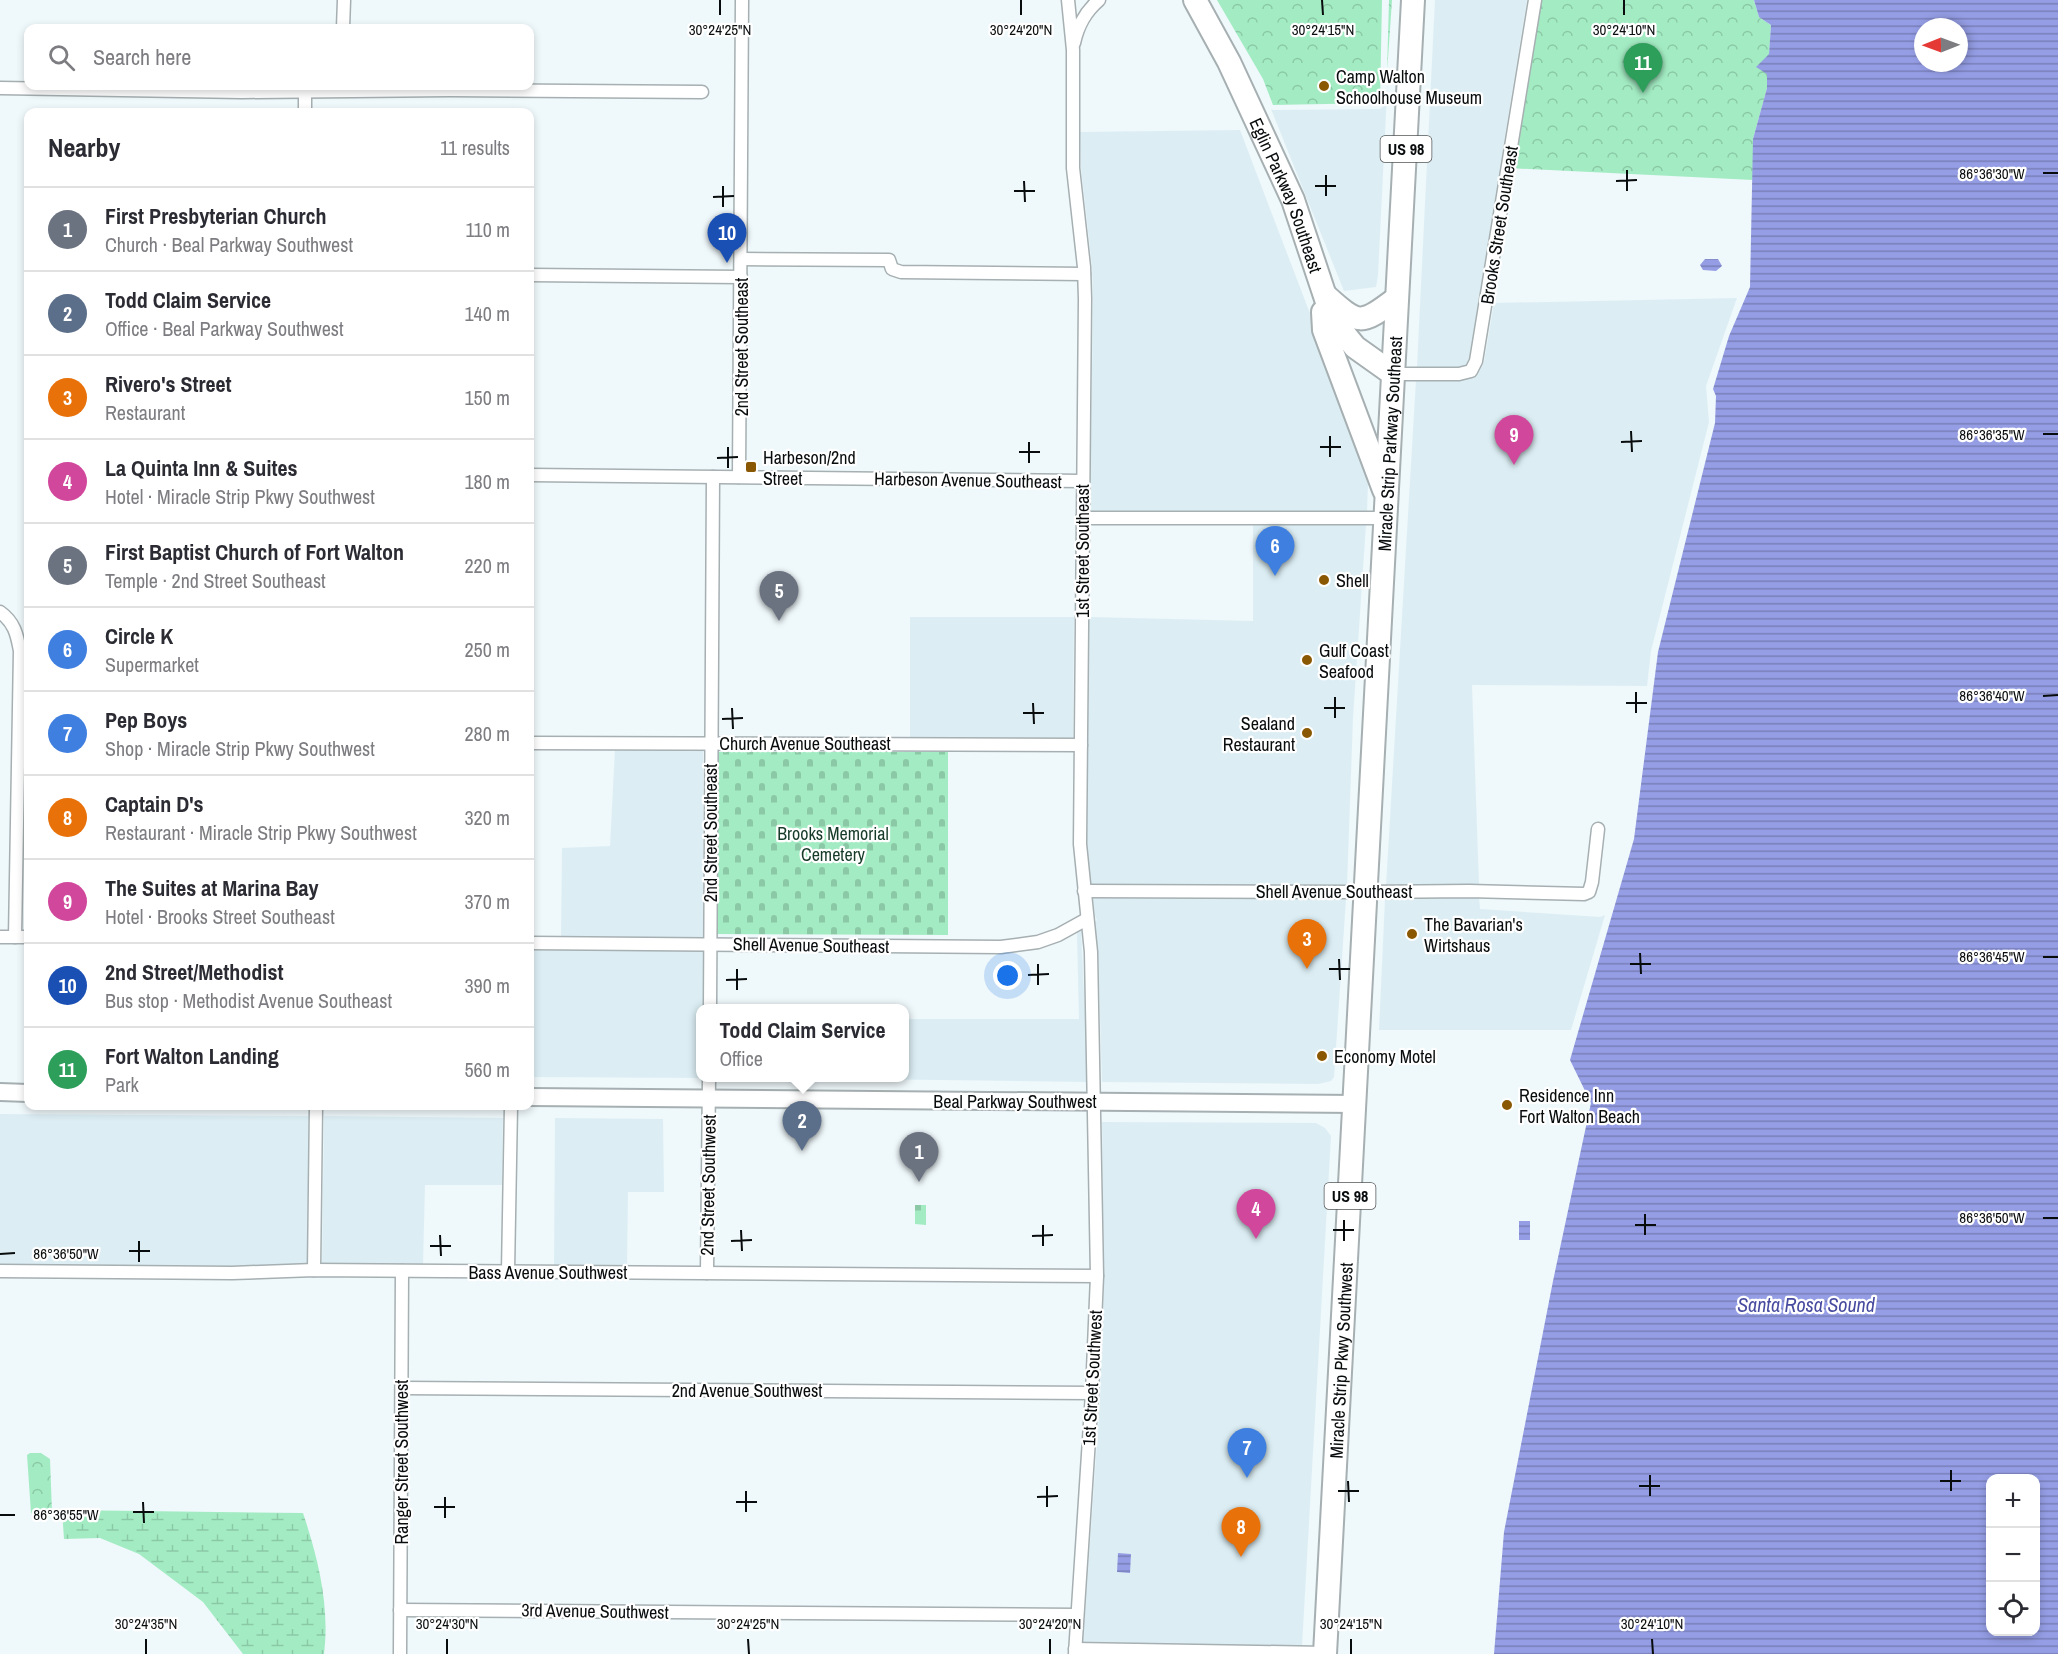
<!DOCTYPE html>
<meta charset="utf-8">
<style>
body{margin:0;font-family:"Archivo Narrow",sans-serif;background:#f7f7f7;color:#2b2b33}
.controls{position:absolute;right:18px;bottom:18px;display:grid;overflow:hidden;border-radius:12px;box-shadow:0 3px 9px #0003}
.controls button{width:54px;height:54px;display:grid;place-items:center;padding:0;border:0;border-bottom:2px solid #e1e1e2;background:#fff;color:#2b2b33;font:30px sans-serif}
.compass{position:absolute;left:1914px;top:18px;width:54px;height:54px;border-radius:50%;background:#fff;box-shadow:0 3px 9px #0003;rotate:269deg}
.you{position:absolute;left:1008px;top:976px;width:21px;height:21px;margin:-15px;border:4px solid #fff;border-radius:50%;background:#1a73e8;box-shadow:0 0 0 9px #1a73e833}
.badge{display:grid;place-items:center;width:39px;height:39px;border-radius:50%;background:#d93025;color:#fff;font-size:20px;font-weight:700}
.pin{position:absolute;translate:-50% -50px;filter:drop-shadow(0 2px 3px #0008)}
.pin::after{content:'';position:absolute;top:32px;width:21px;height:18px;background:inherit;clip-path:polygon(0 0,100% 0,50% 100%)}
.popup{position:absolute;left:696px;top:1004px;width:213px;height:78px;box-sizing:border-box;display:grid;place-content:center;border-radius:12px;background:#fff;filter:drop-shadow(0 2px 4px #0005);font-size:20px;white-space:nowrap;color:#7c7c81}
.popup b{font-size:22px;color:#2b2b33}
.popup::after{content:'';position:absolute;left:50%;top:100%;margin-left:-12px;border:12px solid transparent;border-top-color:#fff}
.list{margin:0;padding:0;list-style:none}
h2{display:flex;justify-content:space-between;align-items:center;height:78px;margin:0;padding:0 24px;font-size:26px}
h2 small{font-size:20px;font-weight:400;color:#7c7c81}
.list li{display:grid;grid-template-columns:39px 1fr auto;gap:18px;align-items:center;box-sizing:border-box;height:84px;padding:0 24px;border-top:2px solid #e1e1e2}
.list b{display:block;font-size:22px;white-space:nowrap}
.list p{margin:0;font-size:20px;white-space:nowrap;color:#7c7c81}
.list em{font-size:20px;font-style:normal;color:#7c7c81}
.icon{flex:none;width:33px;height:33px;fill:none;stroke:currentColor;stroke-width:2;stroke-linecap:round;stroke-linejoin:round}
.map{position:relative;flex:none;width:2058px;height:1654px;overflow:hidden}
.search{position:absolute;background:#fff;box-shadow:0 3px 9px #0003;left:24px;top:24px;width:510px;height:66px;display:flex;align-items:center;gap:15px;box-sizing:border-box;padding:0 21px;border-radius:12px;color:#7c7c81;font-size:22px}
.panel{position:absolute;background:#fff;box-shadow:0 3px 9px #0003;left:24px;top:108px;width:510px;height:1002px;border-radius:12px}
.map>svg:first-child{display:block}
.built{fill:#dceef4}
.wetland{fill:url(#wetland-marsh)}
.cemetery{fill:url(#cemetery-stones)}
.park{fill:url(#park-crowns)}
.water{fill:url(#water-rules);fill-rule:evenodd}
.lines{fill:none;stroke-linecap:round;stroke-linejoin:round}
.street-casing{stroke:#a6afb1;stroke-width:15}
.secondary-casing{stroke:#a6afb1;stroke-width:20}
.highway-casing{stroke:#a6afb1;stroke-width:26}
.street{stroke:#fff;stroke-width:12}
.secondary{stroke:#fff;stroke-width:16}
.highway{stroke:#fff;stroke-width:22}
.ticks{fill:none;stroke:#090c0d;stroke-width:2}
.poi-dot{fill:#8a5802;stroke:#fff;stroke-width:2}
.labels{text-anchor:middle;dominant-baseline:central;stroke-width:4.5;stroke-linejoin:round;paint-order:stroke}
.shield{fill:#fff;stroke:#535556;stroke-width:1.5}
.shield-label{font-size:16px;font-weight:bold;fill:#090c0d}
.poi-label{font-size:18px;fill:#090c0d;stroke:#fff;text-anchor:start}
.street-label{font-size:18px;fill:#090c0d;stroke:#fff}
.park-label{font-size:18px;fill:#173b29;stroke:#fff}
.water-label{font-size:20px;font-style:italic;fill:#474b9f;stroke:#fff}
.ticks-label{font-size:15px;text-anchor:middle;fill:#090c0d;stroke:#fff;stroke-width:4.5;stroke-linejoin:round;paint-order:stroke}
</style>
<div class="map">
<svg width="2058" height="1654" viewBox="0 0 2058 1654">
<defs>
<pattern id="wetland-marsh" width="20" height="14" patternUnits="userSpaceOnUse" patternTransform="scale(1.5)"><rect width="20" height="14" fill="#a3ecc3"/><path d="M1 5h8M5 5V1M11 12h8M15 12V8" fill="none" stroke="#8bc9a6"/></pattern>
<pattern id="cemetery-stones" width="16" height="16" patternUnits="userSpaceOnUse" patternTransform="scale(1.5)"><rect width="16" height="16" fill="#a3ecc3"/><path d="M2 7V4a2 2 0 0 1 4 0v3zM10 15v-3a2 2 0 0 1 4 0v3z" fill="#8bc9a6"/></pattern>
<pattern id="park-crowns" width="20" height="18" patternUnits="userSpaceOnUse" patternTransform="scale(1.5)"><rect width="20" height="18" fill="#a3ecc3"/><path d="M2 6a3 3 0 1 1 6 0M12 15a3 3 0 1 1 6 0" fill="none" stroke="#8bc9a6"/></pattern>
<pattern id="water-rules" width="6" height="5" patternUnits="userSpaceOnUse" patternTransform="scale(1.5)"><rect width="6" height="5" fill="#959ee5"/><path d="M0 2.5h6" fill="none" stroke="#787fb8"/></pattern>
</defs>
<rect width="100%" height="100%" fill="#eff8fb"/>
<g class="built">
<polygon points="1435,0 1527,0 1469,359 1466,366 1458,368 1417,367"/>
<polygon points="1387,73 1388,73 1378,275 1376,287 1344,291 1271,109 1273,110 1380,109 1387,103"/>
<polygon points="1240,130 1314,324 1360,454 1368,484 1367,511 1090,511 1093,299 1092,267 1081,168 1080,132"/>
<polygon points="1737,298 1706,386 1709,422 1651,651 1647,686 1472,685 1479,884 1386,886 1416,380 1459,381 1473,378 1478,374 1484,362 1494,303"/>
<polygon points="1253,524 1366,524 1353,718 1347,886 1091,884 1087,844 1089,617 1253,621"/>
<polygon points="910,617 1074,617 1073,738 910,737"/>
<polygon points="615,749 703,749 703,938 561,936 562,848 610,846"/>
<polygon points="1202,897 1346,899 1334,1077 1331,1081 1318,1084 1102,1082 1098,952 1095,922 1097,920 1095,916 1093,898"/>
<polygon points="1479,897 1480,909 1600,917 1605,915 1571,1030 1379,1030 1385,899"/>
<polygon points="1081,930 1085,1012 1087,1082 863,1079 863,1078 904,1078 904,1019 1079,1019 1077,932"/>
<polygon points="530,949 703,951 703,1008 700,1008 701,1078 530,1077"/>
<polygon points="0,1114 309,1116 307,1264 232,1266 0,1264"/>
<polygon points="324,1116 503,1118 502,1185 425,1185 423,1264 322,1263"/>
<polygon points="555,1118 663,1119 664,1192 628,1192 627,1266 554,1265"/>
<polygon points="1102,1122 1316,1123 1325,1128 1331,1136 1302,1646 1083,1642 1100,1400 1104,1283"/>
</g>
<path class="wetland" d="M62 1510 303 1513C318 1558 330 1606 324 1654H243L203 1602 139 1554 100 1538 64 1539Z"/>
<g class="cemetery">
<polygon points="717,752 948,752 948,935 717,934"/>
<polygon points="915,1205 926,1205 926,1225 915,1224"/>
</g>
<g class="park">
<polygon points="1217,0 1382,0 1380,103 1273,105 1263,79"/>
<polygon points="1389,0 1392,0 1387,73"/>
<polygon points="1535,0 1754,0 1759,17 1771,25 1767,88 1753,139 1753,180 1508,168"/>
<polygon points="30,1453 41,1453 50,1459 52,1512 48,1518 41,1519 38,1518 38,1515 31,1513 27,1455"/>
</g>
<g class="water">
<path d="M1754 0H2058V1654H1494L1504 1532 1553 1281 1591 1103 1570 1060 1634 839 1658 652 1715 423 1716 396 1713 389 1729 336 1750 287 1753 139 1767 88V74L1756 67 1769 54 1771 25 1759 17ZM1923 27H1959V63H1923ZM1990 1478H2036V1632H1990Z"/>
<polygon points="1705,259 1718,259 1722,266 1716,271 1703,270 1700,265"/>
<rect x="1519" y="1221" width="11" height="19"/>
<polygon points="1118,1553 1131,1554 1130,1573 1117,1572"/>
</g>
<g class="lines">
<defs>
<g id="street">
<polyline points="1068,0 1073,50 1073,168 1084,267 1085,299 1080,844 1091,952 1097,1276 1092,1393 1075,1654"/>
<polyline points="343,28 344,0"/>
<path d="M1074 43C1078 25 1085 12 1099 0"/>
<polyline points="0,88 242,92 450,90 702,92"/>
<polyline points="305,92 305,112"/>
<polyline points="741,259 889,260 892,269 901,272 1084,274"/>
<polyline points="530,275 741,277"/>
<polyline points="1393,374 1459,374 1471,371 1476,361 1535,0"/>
<polyline points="530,475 1082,481"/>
<polyline points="739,477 742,0"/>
<polyline points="1082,518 1387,518"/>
<path d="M0 612C14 622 17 634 20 651L15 937"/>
<polyline points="530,743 1081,745"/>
<polyline points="1084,891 1367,892 1469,891 1584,894 1589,892 1592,882 1598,829"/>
<polyline points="0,937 28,937"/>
<polyline points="530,943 1001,947 1038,942 1058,935 1087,919"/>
<polyline points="710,1008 713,477"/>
<polyline points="314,1270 316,1106"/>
<polyline points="0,1271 232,1273 314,1270 1097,1276"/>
<polyline points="508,1271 511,1106"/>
<polyline points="707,1273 709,1078"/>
<polyline points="402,1388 1092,1393"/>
<polyline points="400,1610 1077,1615"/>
<polyline points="1075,1649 1325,1653"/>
<polyline points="400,1654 402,1271"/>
</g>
<g id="secondary">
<polyline points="0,1092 28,1093"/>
<polyline points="530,1097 1356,1104"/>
</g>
<g id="highway">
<path id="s1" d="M1195 0 1229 62 1293 200 1333 320 1355 347 1393 374"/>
<path d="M1326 296C1359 326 1361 325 1397 298"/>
<polyline points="1323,312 1324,330 1384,490"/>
<path id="s2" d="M1325 1654 1413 0"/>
</g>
</defs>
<use href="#street" class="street-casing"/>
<use href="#secondary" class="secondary-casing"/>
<use href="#highway" class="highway-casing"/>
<use href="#street" class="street"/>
<use href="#secondary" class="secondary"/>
<use href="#highway" class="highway"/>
</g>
<path class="ticks" d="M720 0V15M1021 0V15M1322 0 1323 15M1624 0V15M1627 170V191M2043 173H2058M1326 175V196M1024 181 1025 202M1616 181 1637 180M723 186V207M1315 186H1336M1014 191H1035M713 197 734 196M1631 431 1632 452M2043 434H2058M1330 436V457M1029 442V463M1621 442 1642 441M728 447V468M1320 447H1341M1019 452H1040M717 458 738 457M1636 692V713M2043 696 2058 695M1335 697V718M1033 703 1034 724M1626 703H1647M732 708 733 729M1324 708H1345M1023 713H1044M722 719 743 718M1640 953 1641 974M2043 957H2058M1339 959 1340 980M1038 964V985M1630 964H1651M737 969V990M1329 969H1350M1028 975 1049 974M726 980 747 979M1645 1214V1235M2043 1218H2058M1344 1220V1241M1043 1225V1246M1635 1225H1656M741 1230 742 1251M1333 1230H1354M440 1235 441 1256M1032 1236 1053 1235M139 1241V1262M731 1241 752 1240M430 1246H451M129 1251H150M0 1254 15 1253M1951 1470V1491M1650 1475V1496M1348 1481 1349 1502M1940 1481H1961M1047 1486V1507M1639 1486H1660M746 1491V1512M1338 1491H1359M445 1497V1518M1037 1497 1058 1496M143 1502 144 1523M736 1502H757M434 1507H455M133 1512H154M0 1515H15M146 1639V1654M447 1639V1654M748 1639 749 1654M1050 1639V1654M1351 1639V1654M1652 1639 1653 1654"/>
<g class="poi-dot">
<circle cx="1324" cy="86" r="6"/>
<rect x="745" y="461" width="12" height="12" rx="3"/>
<circle cx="1324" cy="580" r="6"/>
<circle cx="1307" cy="660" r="6"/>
<circle cx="1307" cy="733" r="6"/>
<circle cx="1412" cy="934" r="6"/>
<circle cx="1322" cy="1056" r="6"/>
<circle cx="1507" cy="1105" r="6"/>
</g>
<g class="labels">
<g class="shield">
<rect x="1380.5" y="136" width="51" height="26" rx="4.5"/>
<rect x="1324.5" y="1183" width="51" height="26" rx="4.5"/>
</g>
<g class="shield-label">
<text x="1406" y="149">US 98</text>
<text x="1350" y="1196">US 98</text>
</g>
<g class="poi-label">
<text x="1336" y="76">Camp Walton<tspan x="1336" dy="21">Schoolhouse Museum</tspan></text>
<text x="763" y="457">Harbeson/2nd<tspan x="763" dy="21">Street</tspan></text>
<text x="1336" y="580">Shell</text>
<text x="1319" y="650">Gulf Coast<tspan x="1319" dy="21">Seafood</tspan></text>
<text x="1295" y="723" text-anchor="end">Sealand<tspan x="1295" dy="21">Restaurant</tspan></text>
<text x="1424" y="924">The Bavarian's<tspan x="1424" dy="21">Wirtshaus</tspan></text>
<text x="1334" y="1056">Economy Motel</text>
<text x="1519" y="1095">Residence Inn<tspan x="1519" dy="21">Fort Walton Beach</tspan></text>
</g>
<g class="street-label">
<text stroke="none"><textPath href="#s1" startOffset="216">Eglin Parkway Southeast</textPath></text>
<text transform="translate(1499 225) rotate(-81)">Brooks Street Southeast</text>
<text transform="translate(741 347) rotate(-90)">2nd Street Southeast</text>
<text stroke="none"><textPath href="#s2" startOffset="1212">Miracle Strip Parkway Southeast</textPath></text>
<text transform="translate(968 480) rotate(1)">Harbeson Avenue Southeast</text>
<text transform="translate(1082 551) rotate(-90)">1st Street Southeast</text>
<text x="805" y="743">Church Avenue Southeast</text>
<text transform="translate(710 833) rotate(-90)">2nd Street Southeast</text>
<text x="1334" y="891">Shell Avenue Southeast</text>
<text transform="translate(811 945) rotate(1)">Shell Avenue Southeast</text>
<text x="1015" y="1101">Beal Parkway Southwest</text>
<text transform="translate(708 1185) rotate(-89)">2nd Street Southwest</text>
<text x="548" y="1272">Bass Avenue Southwest</text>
<text stroke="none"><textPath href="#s2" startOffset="294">Miracle Strip Pkwy Southwest</textPath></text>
<text transform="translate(1092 1378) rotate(-87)">1st Street Southwest</text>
<text x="747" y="1390">2nd Avenue Southwest</text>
<text transform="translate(401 1462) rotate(-90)">Ranger Street Southwest</text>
<text transform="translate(595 1611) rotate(1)">3rd Avenue Southwest</text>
</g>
<g class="park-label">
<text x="833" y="833">Brooks Memorial<tspan x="833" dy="21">Cemetery</tspan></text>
</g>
<g class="water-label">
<text x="1806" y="1304">Santa Rosa Sound</text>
</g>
</g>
<g class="ticks-label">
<text x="720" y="35">30°24'25"N</text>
<text x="1021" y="35">30°24'20"N</text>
<text x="1323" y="35">30°24'15"N</text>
<text x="1624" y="35">30°24'10"N</text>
<text x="1992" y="179">86°36'30"W</text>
<text x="1992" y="440">86°36'35"W</text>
<text x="1992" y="701">86°36'40"W</text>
<text x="1992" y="962">86°36'45"W</text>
<text x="1992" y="1223">86°36'50"W</text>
<text x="66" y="1259">86°36'50"W</text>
<text x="66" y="1520">86°36'55"W</text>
<text x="146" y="1629">30°24'35"N</text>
<text x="447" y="1629">30°24'30"N</text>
<text x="748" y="1629">30°24'25"N</text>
<text x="1050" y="1629">30°24'20"N</text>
<text x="1351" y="1629">30°24'15"N</text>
<text x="1652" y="1629">30°24'10"N</text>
</g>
</svg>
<div class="controls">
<button>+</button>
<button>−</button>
<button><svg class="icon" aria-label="locate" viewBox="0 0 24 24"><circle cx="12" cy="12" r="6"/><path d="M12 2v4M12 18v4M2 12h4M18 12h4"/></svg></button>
</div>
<svg class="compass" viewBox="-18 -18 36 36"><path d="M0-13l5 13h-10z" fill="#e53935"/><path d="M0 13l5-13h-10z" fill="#7c7c81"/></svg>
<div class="you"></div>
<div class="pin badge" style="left:919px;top:1182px;background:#6b7280">1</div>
<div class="pin badge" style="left:802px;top:1151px;background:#5c6f8a">2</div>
<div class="popup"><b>Todd Claim Service</b>Office</div>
<div class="pin badge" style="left:1307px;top:969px;background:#e8710a">3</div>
<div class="pin badge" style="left:1256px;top:1239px;background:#d1479c">4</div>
<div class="pin badge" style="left:779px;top:621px;background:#6b7280">5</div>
<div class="pin badge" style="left:1275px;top:576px;background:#3f7fe0">6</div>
<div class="pin badge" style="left:1247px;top:1478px;background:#3f7fe0">7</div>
<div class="pin badge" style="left:1241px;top:1557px;background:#e8710a">8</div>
<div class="pin badge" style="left:1514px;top:465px;background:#d1479c">9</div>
<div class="pin badge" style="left:727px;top:263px;background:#1a4fb4">10</div>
<div class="pin badge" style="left:1643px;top:93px;background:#2e9e5b">11</div>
<div class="search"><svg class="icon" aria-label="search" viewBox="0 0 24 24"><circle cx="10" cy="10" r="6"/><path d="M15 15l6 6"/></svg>Search here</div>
<section class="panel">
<h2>Nearby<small>11 results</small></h2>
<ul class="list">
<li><span class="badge" style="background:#6b7280">1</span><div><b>First Presbyterian Church</b><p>Church · Beal Parkway Southwest</p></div><em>110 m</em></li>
<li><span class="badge" style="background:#5c6f8a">2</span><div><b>Todd Claim Service</b><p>Office · Beal Parkway Southwest</p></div><em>140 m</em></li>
<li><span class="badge" style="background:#e8710a">3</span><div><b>Rivero's Street</b><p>Restaurant</p></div><em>150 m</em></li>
<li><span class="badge" style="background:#d1479c">4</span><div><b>La Quinta Inn &amp; Suites</b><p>Hotel · Miracle Strip Pkwy Southwest</p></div><em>180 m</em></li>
<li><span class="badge" style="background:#6b7280">5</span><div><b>First Baptist Church of Fort Walton</b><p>Temple · 2nd Street Southeast</p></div><em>220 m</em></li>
<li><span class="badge" style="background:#3f7fe0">6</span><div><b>Circle K</b><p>Supermarket</p></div><em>250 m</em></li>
<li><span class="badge" style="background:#3f7fe0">7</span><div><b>Pep Boys</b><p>Shop · Miracle Strip Pkwy Southwest</p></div><em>280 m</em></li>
<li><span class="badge" style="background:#e8710a">8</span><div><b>Captain D's</b><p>Restaurant · Miracle Strip Pkwy Southwest</p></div><em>320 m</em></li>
<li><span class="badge" style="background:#d1479c">9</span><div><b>The Suites at Marina Bay</b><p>Hotel · Brooks Street Southeast</p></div><em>370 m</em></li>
<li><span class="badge" style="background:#1a4fb4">10</span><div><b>2nd Street/Methodist</b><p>Bus stop · Methodist Avenue Southeast</p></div><em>390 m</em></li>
<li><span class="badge" style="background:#2e9e5b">11</span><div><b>Fort Walton Landing</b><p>Park</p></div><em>560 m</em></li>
</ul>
</section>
</div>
